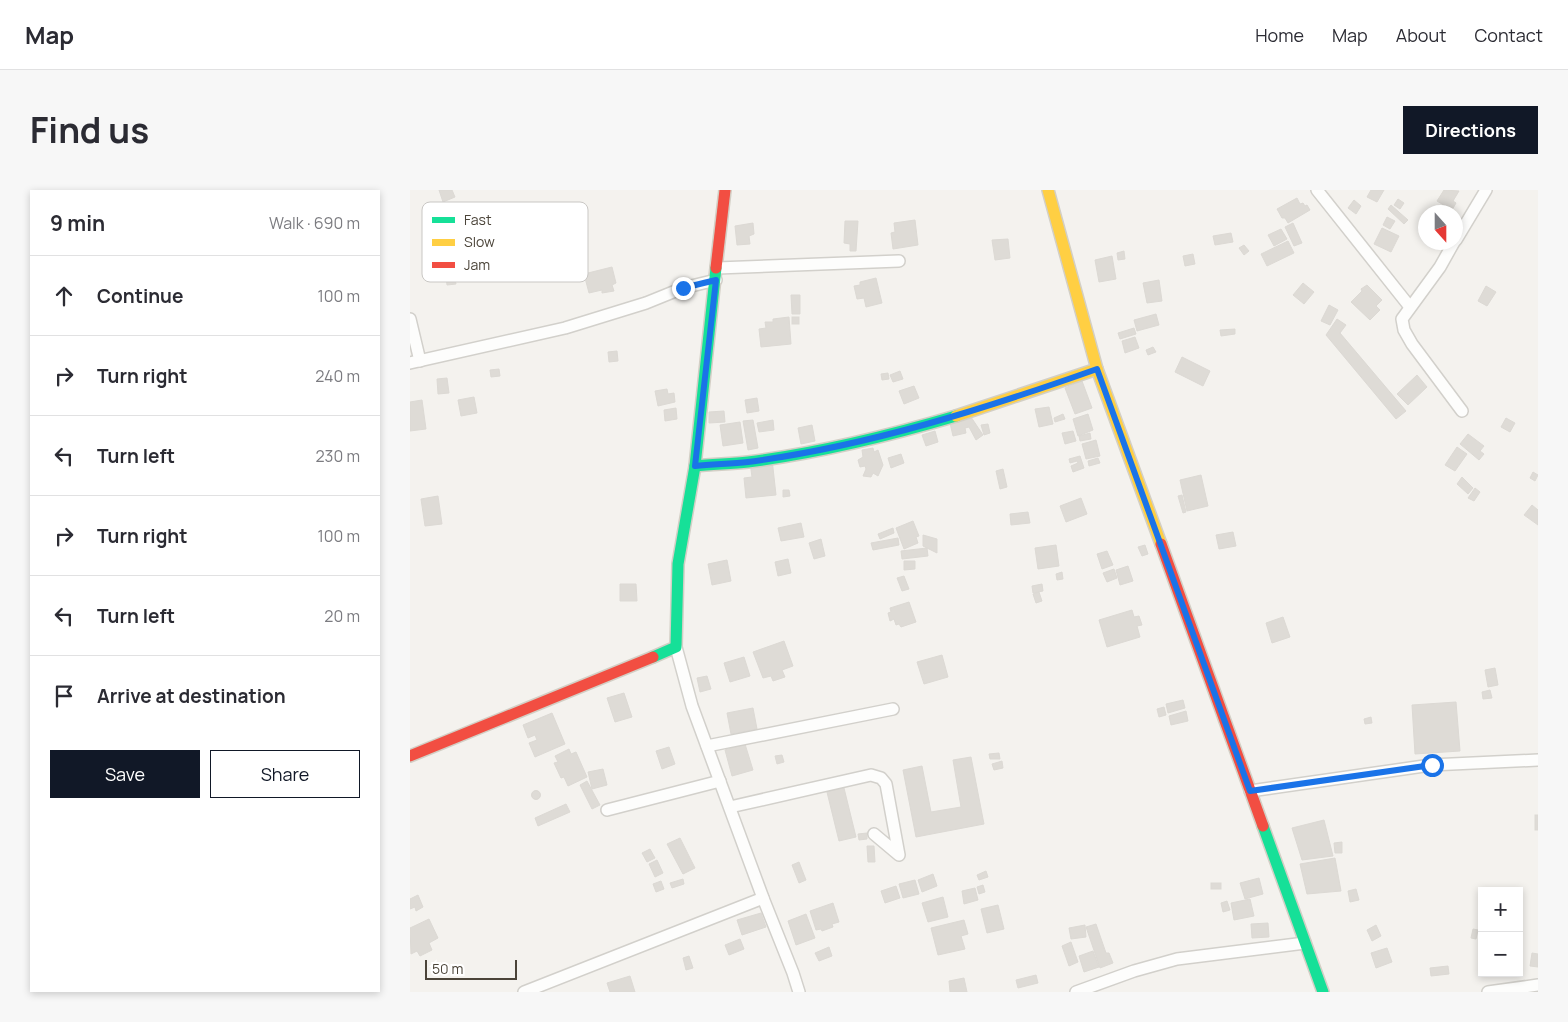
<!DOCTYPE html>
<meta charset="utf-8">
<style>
body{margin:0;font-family:Manrope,sans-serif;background:#f7f7f7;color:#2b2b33}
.controls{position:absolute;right:15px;bottom:15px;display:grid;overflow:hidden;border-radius:0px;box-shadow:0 2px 8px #0003}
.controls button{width:45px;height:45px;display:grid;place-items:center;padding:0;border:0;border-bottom:1px solid #e1e1e2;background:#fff;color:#2b2b33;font:25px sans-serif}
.compass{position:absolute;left:1008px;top:15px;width:45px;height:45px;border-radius:50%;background:#fff;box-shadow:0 2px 8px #0003;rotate:159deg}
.scale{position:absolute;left:15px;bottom:12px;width:92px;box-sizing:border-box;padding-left:5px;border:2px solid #4b4439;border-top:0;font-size:14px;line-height:18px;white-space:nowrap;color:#4b4439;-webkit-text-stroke:4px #fff;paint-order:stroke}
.stop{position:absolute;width:15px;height:15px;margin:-11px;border:4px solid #1a73e8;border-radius:50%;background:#fff}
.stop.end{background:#1a73e8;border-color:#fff;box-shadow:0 1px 5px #0008}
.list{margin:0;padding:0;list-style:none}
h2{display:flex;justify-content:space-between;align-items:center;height:65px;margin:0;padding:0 20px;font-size:21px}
h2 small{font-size:16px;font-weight:400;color:#7c7c81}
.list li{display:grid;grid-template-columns:32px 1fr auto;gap:15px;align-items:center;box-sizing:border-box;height:80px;padding:0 20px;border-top:1px solid #e1e1e2}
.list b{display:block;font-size:19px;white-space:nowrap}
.list em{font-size:16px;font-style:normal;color:#7c7c81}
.actions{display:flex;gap:10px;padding:15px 20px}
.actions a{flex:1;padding:11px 0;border:1px solid #111827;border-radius:0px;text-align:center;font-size:18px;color:#111827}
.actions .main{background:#111827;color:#fff}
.icon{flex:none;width:28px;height:28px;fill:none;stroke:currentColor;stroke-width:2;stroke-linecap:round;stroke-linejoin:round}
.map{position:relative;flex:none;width:1128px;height:802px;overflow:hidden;border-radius:0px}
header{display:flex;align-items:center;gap:30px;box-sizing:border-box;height:70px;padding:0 25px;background:#fff;border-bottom:1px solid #e1e1e2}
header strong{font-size:24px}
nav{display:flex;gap:28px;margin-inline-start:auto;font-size:18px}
.intro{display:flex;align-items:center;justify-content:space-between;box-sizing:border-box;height:120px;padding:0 30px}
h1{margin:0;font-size:35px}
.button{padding:12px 22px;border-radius:0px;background:#111827;color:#fff;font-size:18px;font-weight:700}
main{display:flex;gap:30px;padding:0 30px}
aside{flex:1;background:#fff;border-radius:0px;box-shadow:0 2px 8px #0003}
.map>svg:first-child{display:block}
.building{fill:#dedbd6;stroke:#dcd9d4}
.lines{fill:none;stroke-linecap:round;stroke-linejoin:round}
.street-casing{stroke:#d2d0cb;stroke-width:14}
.fast-casing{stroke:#d3cfc5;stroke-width:14}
.slow-casing{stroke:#d3cfc5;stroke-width:14}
.jam-casing{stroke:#d3cfc5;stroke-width:14}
.street{stroke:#fdfdfc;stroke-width:11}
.fast{stroke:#16e098;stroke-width:11}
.slow{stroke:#ffcf43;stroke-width:11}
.jam{stroke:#f24e42;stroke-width:11}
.route{stroke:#1a73e8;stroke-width:6}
.key{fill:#fff;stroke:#c9c7c4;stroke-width:1}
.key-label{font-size:14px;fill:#4b4439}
</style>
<header>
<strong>Map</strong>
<nav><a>Home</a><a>Map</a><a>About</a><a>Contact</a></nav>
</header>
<div class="intro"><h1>Find us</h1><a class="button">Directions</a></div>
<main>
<aside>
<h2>9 min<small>Walk · 690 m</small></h2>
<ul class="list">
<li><svg class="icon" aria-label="ahead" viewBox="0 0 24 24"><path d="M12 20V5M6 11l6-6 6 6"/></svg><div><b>Continue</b></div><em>100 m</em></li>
<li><svg class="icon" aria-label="right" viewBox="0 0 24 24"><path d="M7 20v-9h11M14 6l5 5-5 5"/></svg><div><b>Turn right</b></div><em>240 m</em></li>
<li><svg class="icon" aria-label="left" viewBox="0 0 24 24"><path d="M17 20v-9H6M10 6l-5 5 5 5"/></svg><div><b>Turn left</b></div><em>230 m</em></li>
<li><svg class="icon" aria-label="right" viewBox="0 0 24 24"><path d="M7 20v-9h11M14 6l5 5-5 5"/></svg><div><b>Turn right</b></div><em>100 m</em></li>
<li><svg class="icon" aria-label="left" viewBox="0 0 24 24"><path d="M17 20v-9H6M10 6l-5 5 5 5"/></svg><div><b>Turn left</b></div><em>20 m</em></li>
<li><svg class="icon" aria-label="arrive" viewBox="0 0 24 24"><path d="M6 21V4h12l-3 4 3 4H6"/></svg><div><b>Arrive at destination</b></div></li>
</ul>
<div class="actions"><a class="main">Save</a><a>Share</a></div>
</aside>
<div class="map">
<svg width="1128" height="802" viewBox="0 0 1128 802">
<rect width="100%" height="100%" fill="#f4f2ee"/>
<g class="building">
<polygon points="29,0 42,0 45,7 33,12"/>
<polygon points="961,0 974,0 967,12 957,7"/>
<polygon points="1034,0 1049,1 1043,11 1046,13 1042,20 1027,11"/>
<polygon points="887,8 890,14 893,13 895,16 897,15 900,20 878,33 875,28 872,28 867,19"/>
<polygon points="988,9 994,13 990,19 984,15"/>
<polygon points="944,10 951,16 946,24 938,18"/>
<polygon points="981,15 998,30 994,34 978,19"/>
<polygon points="977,27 985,31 980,39 973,35"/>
<polygon points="505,30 508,55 483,59 481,43 485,42 484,33"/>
<polygon points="435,31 448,31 446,61 440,61 440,54 434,53"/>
<polygon points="343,33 344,44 339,46 340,54 327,55 325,36"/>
<polygon points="883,33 892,53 884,56 875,37"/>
<polygon points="972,38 989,46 981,62 964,54"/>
<polygon points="871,39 877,49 864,56 858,45"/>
<polygon points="821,43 823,52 805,55 803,46"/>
<polygon points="598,49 600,68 585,70 582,50"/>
<polygon points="878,51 884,63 857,76 851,64"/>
<polygon points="834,55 839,61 834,65 829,58"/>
<polygon points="714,61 715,69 708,70 707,63"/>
<polygon points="783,64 785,74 775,76 773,66"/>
<polygon points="702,66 706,89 689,92 685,70"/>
<polygon points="202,77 206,93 202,95 204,101 192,103 192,100 179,103 174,84"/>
<polygon points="44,85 46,94 37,95 36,86"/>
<polygon points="466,88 472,113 456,117 454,108 447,109 444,96 450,95 450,92"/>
<polygon points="749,90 752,111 737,113 733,93"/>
<polygon points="893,93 904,102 894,114 883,105"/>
<polygon points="957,95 972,110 966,116 970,120 960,130 941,112 952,101 951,99"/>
<polygon points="1076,96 1086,102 1077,116 1068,111"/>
<polygon points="381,105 390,105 390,124 382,124"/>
<polygon points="919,115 928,120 920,135 911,131"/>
<polygon points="746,124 749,135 727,141 724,130"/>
<polygon points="379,127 381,154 351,157 349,139 356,138 355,132 363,132 363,129"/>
<rect x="382" y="127" width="7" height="7"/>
<polygon points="927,129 936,135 930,143 996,221 986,229 916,145"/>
<polygon points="724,138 726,144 710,149 708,143"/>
<polygon points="825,139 825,144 811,146 810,140"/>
<polygon points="725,147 729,158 715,163 712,151"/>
<polygon points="743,157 746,162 738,165 736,160"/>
<polygon points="207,161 208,171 199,172 198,162"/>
<polygon points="772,167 800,181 793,196 765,182"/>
<polygon points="89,179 90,186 81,187 80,180"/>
<polygon points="490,181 493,189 483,192 480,185"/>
<polygon points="478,183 479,189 472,190 471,184"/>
<polygon points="1007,185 1017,197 998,215 987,204"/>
<polygon points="37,188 39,203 28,204 27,189"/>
<polygon points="672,191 682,218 665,224 655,198"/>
<polygon points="504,196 509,208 494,214 489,201"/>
<polygon points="257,199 258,204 264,203 265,212 248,216 245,201"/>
<polygon points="64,207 67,223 51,226 48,210"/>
<polygon points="347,208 349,221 337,223 335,210"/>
<polygon points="12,210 16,239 0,241 0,212"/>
<polygon points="639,217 643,234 629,237 625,219"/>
<polygon points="266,218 267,229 255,231 254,220"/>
<polygon points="314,221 315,232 299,233 299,222"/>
<polygon points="653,224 655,229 645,232 644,228"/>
<polygon points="678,224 683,240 668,246 663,229"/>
<polygon points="561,227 573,245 566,250 559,237 555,238 556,243 543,246 540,233"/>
<polygon points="1096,228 1105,233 1100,242 1091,237"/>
<polygon points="343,230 348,258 338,260 333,231"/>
<polygon points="363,230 364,240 349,242 347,233"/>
<polygon points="330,232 333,253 313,256 310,235"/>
<polygon points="578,234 580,243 574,245 571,235"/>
<polygon points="402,235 405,251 391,254 388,238"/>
<polygon points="525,241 528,252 516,256 512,245"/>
<polygon points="663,241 666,251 655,254 652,243"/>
<polygon points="680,243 681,249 670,251 669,246"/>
<polygon points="1058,244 1074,256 1070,261 1074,264 1069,270 1050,254"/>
<polygon points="686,250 690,266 676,269 672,254"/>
<polygon points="1047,257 1057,264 1045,281 1035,275"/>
<polygon points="463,258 464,262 468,260 473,275 468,286 463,283 461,287 453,286 456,279 455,276 450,277 448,270 453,267 452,260"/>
<polygon points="491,264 494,273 481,278 478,268"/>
<polygon points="670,266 674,278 663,282 661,276 668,273 667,271 660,273 659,269"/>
<polygon points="688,268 690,273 679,276 678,271"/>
<polygon points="362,269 366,305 336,308 334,288 342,287 340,272"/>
<polygon points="593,279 597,297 590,299 586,281"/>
<polygon points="1123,282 1128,285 1125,291 1120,288"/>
<polygon points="791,285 798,316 777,321 770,290"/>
<polygon points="1052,287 1063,298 1058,304 1047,294"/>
<polygon points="1065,298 1070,302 1064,311 1058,308"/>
<polygon points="373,300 379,300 380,306 373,307"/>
<polygon points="772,305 776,322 773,323 768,306"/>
<polygon points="28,306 32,334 15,336 11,309"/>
<polygon points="671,308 677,324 656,332 650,316"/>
<polygon points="1122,315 1128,320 1128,335 1114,325"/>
<polygon points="618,322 620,333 601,335 600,324"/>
<polygon points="503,331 509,346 506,347 508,353 494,359 486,338"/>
<polygon points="391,333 394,347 371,351 368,338"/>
<polygon points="483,338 484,343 470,349 468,344"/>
<polygon points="823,342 826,356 809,359 806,345"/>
<polygon points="513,345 527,349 527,363 513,356"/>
<polygon points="488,348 489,355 463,360 461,353"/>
<polygon points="411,349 415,366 404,369 399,353"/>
<polygon points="646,355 649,376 628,379 625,358"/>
<polygon points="735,355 738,364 732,366 728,357"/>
<polygon points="517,358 518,366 492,369 491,361"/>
<polygon points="697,361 703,375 692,379 687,364"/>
<polygon points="378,369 381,383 368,386 365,372"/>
<polygon points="317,370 321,391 302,395 298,374"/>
<polygon points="494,371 505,371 505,379 494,380"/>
<polygon points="718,376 723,391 710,395 706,380"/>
<polygon points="704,379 707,388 697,392 693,383"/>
<polygon points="652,382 653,389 647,390 646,384"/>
<polygon points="494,386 499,399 492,401 487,388"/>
<polygon points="210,394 226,394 227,411 210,411"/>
<polygon points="632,394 633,401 623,403 622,396"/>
<polygon points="629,402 632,411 626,413 623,404"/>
<polygon points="499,412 506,432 491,437 489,434 486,435 484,429 480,431 478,423 481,422 480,418"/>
<polygon points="722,420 724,427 729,426 732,435 727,436 730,447 697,457 689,430"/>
<polygon points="873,427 880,447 862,453 856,433"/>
<polygon points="374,451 383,476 372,480 375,487 363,491 361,486 353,488 343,462"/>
<polygon points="532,465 538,487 514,494 507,472"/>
<polygon points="334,467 340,486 320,492 314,473"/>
<polygon points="1085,478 1088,495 1078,497 1075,480"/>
<polygon points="297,486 301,499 290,502 287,488"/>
<polygon points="1080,500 1082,508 1073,509 1072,502"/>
<polygon points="214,503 222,527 205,532 197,508"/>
<polygon points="773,510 775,518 758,523 756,514"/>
<polygon points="1046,512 1050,561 1005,564 1002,515"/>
<polygon points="754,517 756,525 749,527 747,519"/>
<polygon points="343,518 347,539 321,544 317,523"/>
<polygon points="776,521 778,531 761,535 759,526"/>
<polygon points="142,523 155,554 125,567 119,553 127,550 125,545 118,548 113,535"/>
<polygon points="961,527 962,533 955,534 954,529"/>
<polygon points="335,554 343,580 322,586 315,560"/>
<polygon points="259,557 265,574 252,579 246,561"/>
<polygon points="159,559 161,564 166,562 177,587 158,596 154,587 151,588 144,573 148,572 145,566"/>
<polygon points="589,563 590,569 580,569 579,564"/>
<polygon points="372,565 374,572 367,574 365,566"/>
<polygon points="561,567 574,634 506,647 493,580 512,576 521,622 551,617 543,570"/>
<polygon points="592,571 593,578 584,580 582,574"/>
<polygon points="193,579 197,595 182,599 178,582"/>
<polygon points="177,591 190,615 182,619 170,595"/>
<polygon points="433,594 446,647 429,651 416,598"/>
<circle cx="126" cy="605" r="4.5"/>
<polygon points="156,614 160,622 128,636 125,628"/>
<rect x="1125" y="625" width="3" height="15"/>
<polygon points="914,630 923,666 892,670 882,638"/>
<polygon points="457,643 457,649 449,650 448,644"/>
<polygon points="270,648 285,678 273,684 257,654"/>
<polygon points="932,652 932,663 925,663 924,653"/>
<polygon points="457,656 464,656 465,672 458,672"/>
<polygon points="240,659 245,668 237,672 232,663"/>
<polygon points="925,668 931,701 897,704 890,674"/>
<polygon points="247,670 253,683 245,687 239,674"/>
<polygon points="389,672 396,690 389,693 382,675"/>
<polygon points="576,681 578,687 569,690 567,685"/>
<polygon points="523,684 527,696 512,702 508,690"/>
<polygon points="849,688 853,704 835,709 830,693"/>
<polygon points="273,689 274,694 262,698 260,693"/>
<polygon points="505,690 509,704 493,708 489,694"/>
<polygon points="251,691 254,699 246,702 243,694"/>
<rect x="801" y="693" width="10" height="6"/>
<polygon points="573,695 575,702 569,704 567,697"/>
<polygon points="486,696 490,708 475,713 471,701"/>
<polygon points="565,698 568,710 554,714 552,701"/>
<polygon points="946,699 949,710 940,712 938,701"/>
<polygon points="8,705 13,717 6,721 5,717 0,719 0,709"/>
<polygon points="533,707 538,727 518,732 512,713"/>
<polygon points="840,709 844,726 824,730 821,713"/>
<polygon points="817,711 820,720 813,722 811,713"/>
<polygon points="423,713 429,732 422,734 423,737 412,741 411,739 406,740 400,721"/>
<polygon points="588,715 594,739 577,743 571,719"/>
<polygon points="351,723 356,737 332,745 327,730"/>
<polygon points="396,724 405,748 386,755 378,731"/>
<polygon points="19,729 28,748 19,753 22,760 10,766 7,761 1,764 0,738"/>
<polygon points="554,730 558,744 551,746 555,759 528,765 521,738"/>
<polygon points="858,733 859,747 842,748 841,734"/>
<polygon points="686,734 696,763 699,763 703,773 690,778 676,737"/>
<polygon points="675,735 676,747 661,749 659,738"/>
<polygon points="966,735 971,746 962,751 957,740"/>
<polygon points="1063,739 1068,740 1066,749 1061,748"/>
<polygon points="330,749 334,759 319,765 315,755"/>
<polygon points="661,752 668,772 659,776 652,756"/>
<polygon points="419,757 422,766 409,771 405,763"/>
<polygon points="977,758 982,772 966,778 961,763"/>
<polygon points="683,761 689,777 674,782 669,766"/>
<polygon points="1122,763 1128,764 1128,777 1120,776"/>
<polygon points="279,766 283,778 276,780 273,768"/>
<polygon points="1038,776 1039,784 1021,786 1020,778"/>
<polygon points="626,785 628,793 608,798 606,790"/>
<polygon points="220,786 225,802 200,802 197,793"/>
<polygon points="554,788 557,802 540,802 539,791"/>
</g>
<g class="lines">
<defs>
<g id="street">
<polyline points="907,0 1000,117"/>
<polyline points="1046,50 1076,0"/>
<polyline points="1044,52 1030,77 992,129 994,140 1002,154 1052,221"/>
<polyline points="307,78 489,71"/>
<polyline points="0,129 10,171"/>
<polyline points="0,173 155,138 236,113 273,98 306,90"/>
<polyline points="266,457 282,516 353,708 383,783 389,802"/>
<polyline points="297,556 483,519"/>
<polyline points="840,601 1021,575 1128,570"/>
<polyline points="320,617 461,585 471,588 476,594 489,665 464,644"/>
<polyline points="197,620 310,591"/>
<polyline points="114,802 353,708"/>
<polyline points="666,802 724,781 767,769 895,753"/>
<polyline points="1078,802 1128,795"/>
</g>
<g id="fast">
<path d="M285 276C303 274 321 274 338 272 409 263 478 246 546 226"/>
<polyline points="243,467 266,457 268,374 285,276 306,78"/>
<polyline points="853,636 913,802"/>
</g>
<g id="slow">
<polyline points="638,0 687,179 751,354"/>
<polyline points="546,226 687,179"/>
</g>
<g id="jam">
<polyline points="306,78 315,0"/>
<polyline points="751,354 853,636"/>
<polyline points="0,566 243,467"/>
</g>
</defs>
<use href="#street" class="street-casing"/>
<use href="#fast" class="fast-casing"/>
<use href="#slow" class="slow-casing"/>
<use href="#jam" class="jam-casing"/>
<use href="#street" class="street"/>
<use href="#fast" class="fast"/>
<use href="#slow" class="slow"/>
<use href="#jam" class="jam"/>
</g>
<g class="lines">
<path class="route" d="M273 98 306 90 285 276C303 274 321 274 338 272 458 256 574 219 687 179L840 601 1022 575"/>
</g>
<rect x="12" y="12" width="166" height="80" rx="8" class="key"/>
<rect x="22" y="27" width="23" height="6" fill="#16e098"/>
<rect x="22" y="49" width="23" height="7" fill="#ffcf43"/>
<rect x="22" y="72" width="23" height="6" fill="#f24e42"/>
<g class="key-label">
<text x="54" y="35">Fast</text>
<text x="54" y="57">Slow</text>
<text x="54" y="80">Jam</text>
</g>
</svg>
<div class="controls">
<button>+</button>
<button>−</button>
</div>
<svg class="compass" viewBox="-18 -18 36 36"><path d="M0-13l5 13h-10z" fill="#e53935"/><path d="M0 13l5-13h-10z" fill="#7c7c81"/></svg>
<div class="scale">50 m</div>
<div class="stop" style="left:1022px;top:575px"></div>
<div class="stop end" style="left:273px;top:98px"></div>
</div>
</main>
